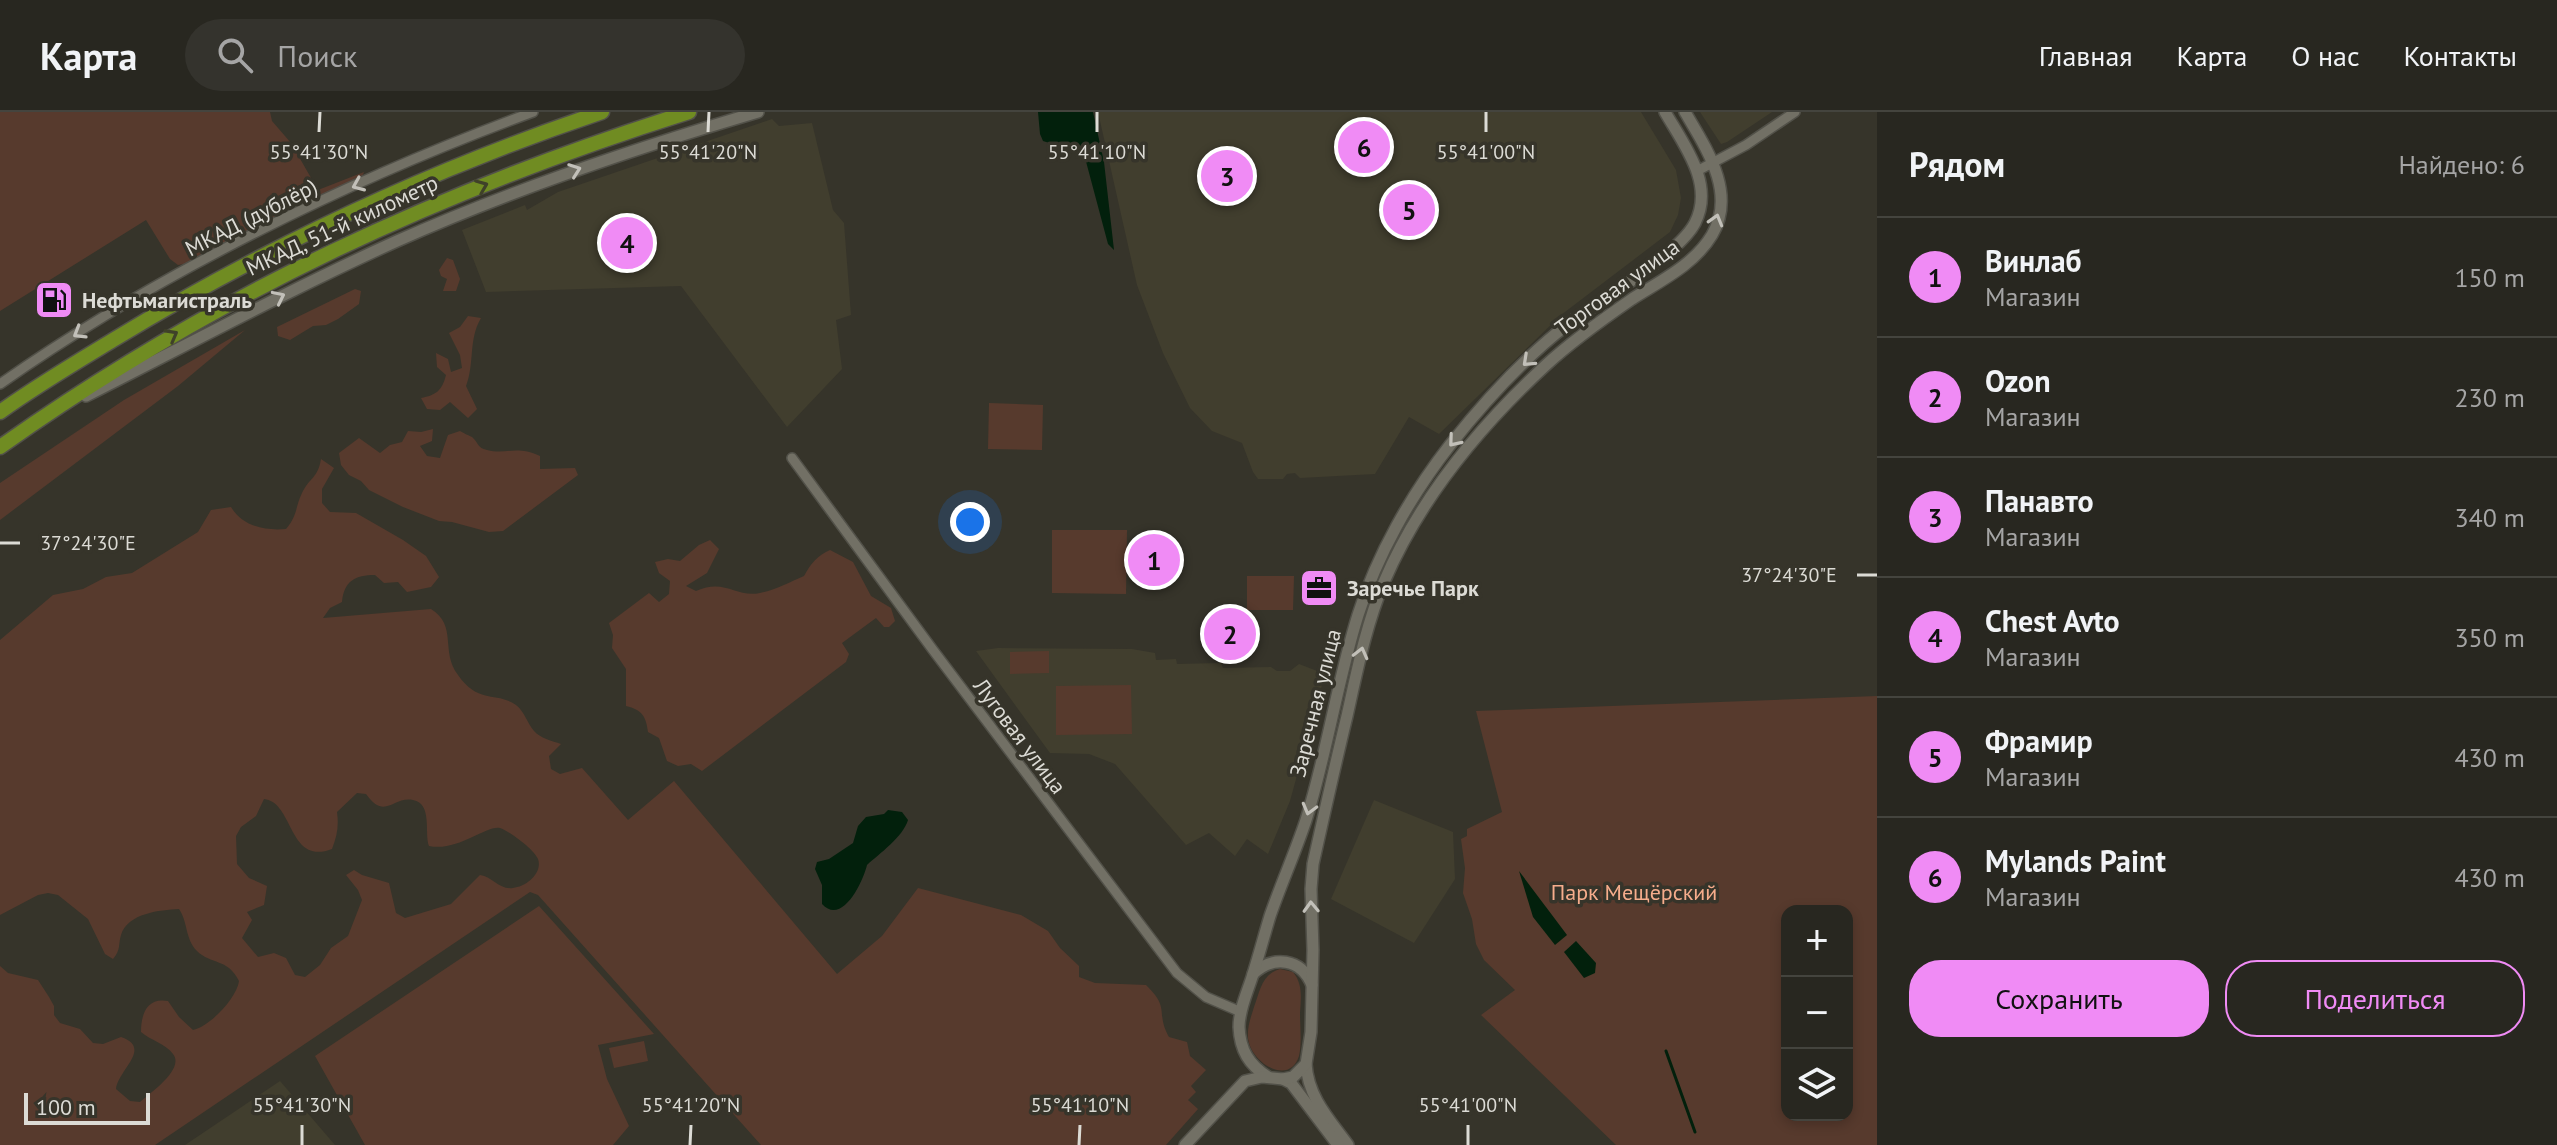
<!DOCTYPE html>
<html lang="ru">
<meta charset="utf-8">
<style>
body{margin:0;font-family:"PT Sans",sans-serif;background:#34332d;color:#f1f3f6}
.controls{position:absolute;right:24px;bottom:24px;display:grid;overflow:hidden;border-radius:16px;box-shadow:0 4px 12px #0003}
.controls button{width:72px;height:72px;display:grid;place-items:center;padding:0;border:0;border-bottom:2px solid #44443e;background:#282720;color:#f1f3f6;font:40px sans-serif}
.scale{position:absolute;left:24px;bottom:20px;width:126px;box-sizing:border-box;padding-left:8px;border:4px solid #dcdbd5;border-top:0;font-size:22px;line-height:28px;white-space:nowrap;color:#dcdbd5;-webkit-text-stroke:6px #36342a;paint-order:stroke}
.you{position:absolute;left:970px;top:410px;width:28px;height:28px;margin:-20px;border:6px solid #fff;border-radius:50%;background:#1a73e8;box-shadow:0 0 0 12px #1a73e833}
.badge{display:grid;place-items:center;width:52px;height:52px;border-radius:50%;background:#f08bf5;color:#111;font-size:26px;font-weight:700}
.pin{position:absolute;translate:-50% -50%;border:4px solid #fff;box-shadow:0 2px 8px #0006}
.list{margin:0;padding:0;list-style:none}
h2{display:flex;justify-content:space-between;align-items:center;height:104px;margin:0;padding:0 32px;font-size:34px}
h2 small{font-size:26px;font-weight:400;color:#a5a5a5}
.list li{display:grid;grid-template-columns:52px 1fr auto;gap:24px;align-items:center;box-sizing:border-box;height:120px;padding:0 32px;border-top:2px solid #44443e}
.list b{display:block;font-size:30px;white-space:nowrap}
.list p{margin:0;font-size:26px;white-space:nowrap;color:#a5a5a5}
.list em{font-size:26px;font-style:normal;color:#a5a5a5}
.actions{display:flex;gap:16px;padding:24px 32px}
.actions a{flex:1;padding:18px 0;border:2px solid #f08bf5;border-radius:32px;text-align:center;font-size:28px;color:#f08bf5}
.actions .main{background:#f08bf5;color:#111}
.icon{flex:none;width:44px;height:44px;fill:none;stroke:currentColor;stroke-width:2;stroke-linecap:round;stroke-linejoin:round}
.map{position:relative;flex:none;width:1877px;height:1033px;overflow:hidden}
header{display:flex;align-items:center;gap:48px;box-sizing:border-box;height:112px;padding:0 40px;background:#282720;border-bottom:2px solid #44443e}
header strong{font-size:38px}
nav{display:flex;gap:44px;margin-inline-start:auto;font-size:28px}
.search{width:560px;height:72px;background:#34332d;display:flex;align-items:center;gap:20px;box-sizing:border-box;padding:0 28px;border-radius:44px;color:#a5a5a5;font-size:30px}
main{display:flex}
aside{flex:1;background:#282720}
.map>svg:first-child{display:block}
.built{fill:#413e2e}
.green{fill:#573a2d;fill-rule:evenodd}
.water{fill:#02200c}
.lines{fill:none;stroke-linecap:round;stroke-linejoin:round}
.stream{stroke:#02200c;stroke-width:3}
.minor-casing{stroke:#525149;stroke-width:12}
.tertiary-casing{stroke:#525149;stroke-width:14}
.trunk-casing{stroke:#525149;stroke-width:17}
.minor{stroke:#727065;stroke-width:9}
.tertiary{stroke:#727065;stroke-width:11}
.trunk{stroke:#708c22;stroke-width:14}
.oneway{stroke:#c2c0b9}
.oneway2{stroke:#3f4129}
.ticks{fill:none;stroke:#dcdbd5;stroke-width:3}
.labels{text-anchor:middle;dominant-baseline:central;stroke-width:7;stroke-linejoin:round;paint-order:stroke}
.street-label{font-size:22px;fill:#dcdbd5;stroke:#36342a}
.poi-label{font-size:22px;font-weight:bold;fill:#dcdbd5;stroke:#36342a;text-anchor:start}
.park-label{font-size:22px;fill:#f6ad8c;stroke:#36342a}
.ticks-label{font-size:20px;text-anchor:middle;fill:#dcdbd5;stroke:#36342a;stroke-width:7;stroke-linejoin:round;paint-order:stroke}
</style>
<header>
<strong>Карта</strong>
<div class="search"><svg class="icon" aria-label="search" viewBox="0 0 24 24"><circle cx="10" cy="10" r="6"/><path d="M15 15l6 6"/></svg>Поиск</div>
<nav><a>Главная</a><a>Карта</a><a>О нас</a><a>Контакты</a></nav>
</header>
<main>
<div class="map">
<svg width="1877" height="1033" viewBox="0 0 1877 1033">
<rect width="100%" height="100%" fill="#36342a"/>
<g class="built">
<polygon points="1098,0 1641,0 1676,58 1681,86 1678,103 1670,120 1561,203 1439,322 1409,305 1375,362 1300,366 1295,361 1287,362 1283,367 1258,367 1253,360 1242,331 1212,319 1190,296 1163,241 1137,173"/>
<polygon points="1700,0 1772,0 1727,30 1721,32"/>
<polygon points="772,7 779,14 812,11 833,98 844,111 851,203 836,208 842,257 787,315 681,174 486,180 462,118 525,93 527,98 558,80"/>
<polygon points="998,536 1132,537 1155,541 1156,548 1176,547 1177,552 1221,551 1223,556 1271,555 1277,559 1290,559 1299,552 1325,562 1290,689 1268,742 1247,727 1235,744 1209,721 1186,733 1115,652 1089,642 1050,641 976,539"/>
<polygon points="1374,688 1453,720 1455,767 1414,831 1331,787"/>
<polygon points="280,969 335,1033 185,1033"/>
</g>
<g class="green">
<polygon points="0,0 270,0 272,9 291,31 318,78 364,60 361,68 305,89 184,152 178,153 170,147 146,108 0,199"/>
<polygon points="447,146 453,148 460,167 456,179 443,179 447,167 441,164 439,158"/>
<polygon points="355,177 361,179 359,192 338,207 326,213 313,214 290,228 278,224 277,215"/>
<path d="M468 204 481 206C468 228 475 251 466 274L477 297 468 306 450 290 440 298 427 297 421 286C436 283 442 279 446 263L437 255 436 241 448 247 451 260 462 256 460 243 449 221 460 215Z"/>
<polygon points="245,218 178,274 0,408 0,371 124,288"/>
<polygon points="989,291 1043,293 1042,338 988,337"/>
<path d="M433 317 432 329 420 334 427 344 440 346 448 323 460 319C461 320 472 325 472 325 479 331 477 336 487 338 506 343 516 333 540 344V357L575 356 578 363 503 419 489 420 452 410 439 409 403 395 369 378 361 369 349 363 341 353 339 341 359 326 380 341 390 333 402 330 408 319 421 320Z"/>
<path d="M321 347 334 356 322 377V391L330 400 356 401 403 428 426 444 439 465 431 475 407 480 398 470 384 471 375 463C355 463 344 469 342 490L330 496 323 506 431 497C458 514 440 539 458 563 479 593 496 579 516 593 525 600 527 611 534 619 540 626 552 629 561 632L549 644 551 657 560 662 582 656 628 708 674 669 837 862 882 824 918 776 1021 803 1048 819 1060 836 1079 854V865L1095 871 1146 873C1171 897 1155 900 1169 925L1187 930 1190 944 1206 958 1191 974 1196 980 1188 988 1198 997 1166 1033H761L538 783 530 780 155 1033H0V854L8 861 38 868 49 885 54 894V903L60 911 80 917 93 931 103 932 121 925C153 936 118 958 116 977L130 989 140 990C150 981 185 957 173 942 166 932 150 928 141 920 141 902 147 885 168 889L179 905 193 918C209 915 237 886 239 869 228 846 211 853 197 839 185 827 188 810 179 797 160 798 128 801 121 823 118 833 121 838 113 847L105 842 88 807 58 783 48 781 38 783 0 803V528L53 483 83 477 106 465 132 461 198 420 211 398 231 395C242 414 265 419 286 417 298 403 295 395 302 381 310 365 318 366 321 347ZM357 681 366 682C385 709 393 684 413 688 433 692 424 721 429 734 458 740 486 713 500 716 509 719 534 737 538 747 543 761 526 775 513 776 499 778 493 765 480 763L451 792 405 806 396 801 389 771 362 763 354 758 346 763 358 778 362 788 348 824 331 836 320 853 305 865 295 863 286 846 274 841 258 845 242 826 252 808 247 800 264 793 267 774 249 766 237 752 236 724 241 715 256 704 264 687C294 690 288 754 332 737 337 724 339 714 337 700Z"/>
<polygon points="1052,418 1127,418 1126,482 1052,481"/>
<path d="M710 428 719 437 707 461 686 474 696 479C725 466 736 486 760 481 775 478 790 470 804 464 811 451 817 444 830 438L853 450 871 484 891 496 895 509 889 515H884L876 506 842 531 849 542 846 550 702 659 691 652 678 654 667 649 659 626 648 620C646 604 642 598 626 594V557L612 536 613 523 609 511 649 481 659 490 669 482 670 469 659 461 655 450 668 447 680 449 699 433Z"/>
<polygon points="1247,464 1294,464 1293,498 1247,498"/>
<polygon points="1049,539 1049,561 1010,562 1010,540"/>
<polygon points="1131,573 1132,622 1056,623 1056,574"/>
<path d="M1877 584V1033H1616L1481 903 1515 878 1484 848 1476 832 1472 807 1463 781 1465 756 1461 727 1467 724V717L1502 700 1476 599ZM1787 799H1847V1003H1787Z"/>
<polygon points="539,794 654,922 598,933 607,967 629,1014 613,1033 365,1033 315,944"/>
<path d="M1280 857 1293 860C1303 872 1301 886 1300 901 1300 915 1302 931 1299 944 1290 974 1251 952 1248 926 1247 915 1251 905 1254 895 1260 879 1262 862 1280 857Z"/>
<polygon points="644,929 648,949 614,956 609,936"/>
</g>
<g class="water">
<polygon points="1038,0 1093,0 1104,50 1114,138 1108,132 1084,42 1043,29 1040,22"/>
<path d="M888 698 902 700 908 708C903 725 879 742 867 753 863 770 842 814 822 792V773L815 757 817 750 829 747 853 731 858 714 866 705 884 702Z"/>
<polygon points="1519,759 1567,823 1555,833 1533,805"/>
<polygon points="1576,829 1596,851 1595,861 1584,866 1564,840"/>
</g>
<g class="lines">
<polyline class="stream" points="1666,939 1695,1020"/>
<defs>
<g id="minor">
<polyline points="1697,59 1746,33 1795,0"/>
<path d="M0 272C160 160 351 67 533 0"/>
<polyline points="792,346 933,538 1177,861 1206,885 1241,900"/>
</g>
<g id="tertiary">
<path d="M86 284C189 232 291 177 397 129 514 77 636 36 758 0"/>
<path d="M1253 862C1273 843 1301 846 1312 873"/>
<path d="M1306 952C1308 985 1329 1007 1348 1033"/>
<path d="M1268 965C1249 953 1240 938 1239 915 1239 897 1248 879 1253 862 1259 843 1264 824 1270 804 1281 772 1295 741 1306 708 1327 641 1337 570 1358 503 1377 443 1411 383 1450 333 1484 290 1524 246 1568 212 1600 189 1679 142 1695 111 1715 72 1684 33 1665 0"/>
<polyline points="1283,967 1291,971 1338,1033"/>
<path d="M1185 1033 1245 969 1262 965 1283 967 1293 965 1306 952 1311 920 1313 838 1311 777 1313 752C1324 703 1335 653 1347 604 1357 559 1366 513 1384 470 1419 388 1480 314 1546 253 1572 229 1603 207 1632 187 1660 169 1694 153 1712 123 1737 81 1706 36 1685 0"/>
</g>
<g id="trunk">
<path d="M0 300C36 274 75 251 113 228 266 135 432 57 602 0"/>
<path d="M0 335C215 183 438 79 689 0"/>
</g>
</defs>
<use href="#minor" class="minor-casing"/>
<use href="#tertiary" class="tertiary-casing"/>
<use href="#trunk" class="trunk-casing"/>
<use href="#minor" class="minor"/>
<use href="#tertiary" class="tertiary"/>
<use href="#trunk" class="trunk"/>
</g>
<defs><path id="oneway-chevron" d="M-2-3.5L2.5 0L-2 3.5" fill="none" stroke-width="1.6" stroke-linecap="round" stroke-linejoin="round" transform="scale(2)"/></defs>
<g class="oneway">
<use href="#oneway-chevron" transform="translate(575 58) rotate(-20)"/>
<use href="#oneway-chevron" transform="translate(358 73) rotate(157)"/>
<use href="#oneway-chevron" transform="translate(1716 108) rotate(-74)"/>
<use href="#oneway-chevron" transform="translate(279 185) rotate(-26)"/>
<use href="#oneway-chevron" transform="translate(79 221) rotate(149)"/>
<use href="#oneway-chevron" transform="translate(1528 249) rotate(137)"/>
<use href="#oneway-chevron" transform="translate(1454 329) rotate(130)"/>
<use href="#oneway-chevron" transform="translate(1361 541) rotate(-76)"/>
<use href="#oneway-chevron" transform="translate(1309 697) rotate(105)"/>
<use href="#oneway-chevron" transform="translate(1311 795) rotate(-92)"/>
</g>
<g class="oneway2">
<use href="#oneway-chevron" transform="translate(482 74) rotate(-22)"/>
<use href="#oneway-chevron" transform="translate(172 223) rotate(-29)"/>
</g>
<path class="ticks" d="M319 20 320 0M708 20 709 0M1097 20V0M1486 20V0M0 431H20M1857 463H1877M302 1033V1013M690 1033 691 1013M1079 1033 1080 1013M1468 1033V1013"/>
<defs>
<symbol id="fuel-square" viewBox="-11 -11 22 22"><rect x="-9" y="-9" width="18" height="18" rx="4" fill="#f08bf5" stroke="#36342a"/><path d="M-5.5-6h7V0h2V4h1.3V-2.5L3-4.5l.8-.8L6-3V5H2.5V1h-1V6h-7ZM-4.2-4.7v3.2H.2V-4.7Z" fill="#111"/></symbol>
<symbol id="office-square" viewBox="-11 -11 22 22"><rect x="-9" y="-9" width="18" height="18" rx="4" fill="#f08bf5" stroke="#36342a"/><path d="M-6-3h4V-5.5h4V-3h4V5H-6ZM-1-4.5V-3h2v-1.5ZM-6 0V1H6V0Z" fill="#111"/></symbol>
</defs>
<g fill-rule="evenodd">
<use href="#fuel-square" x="32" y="166" width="44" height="44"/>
<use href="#office-square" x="1297" y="454" width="44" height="44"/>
</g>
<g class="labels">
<g class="street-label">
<text transform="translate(251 105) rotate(-27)">МКАД (дублёр)</text>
<text transform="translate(342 113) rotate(-25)">МКАД, 51-й километр</text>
<text transform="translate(1617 175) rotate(-36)">Торговая улица</text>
<text transform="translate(1315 591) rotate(-76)">Заречная улица</text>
<text transform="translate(1020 624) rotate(53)">Луговая улица</text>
</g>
<g class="poi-label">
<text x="82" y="188">Нефтьмагистраль</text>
<text x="1347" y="476">Заречье Парк</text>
</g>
<g class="park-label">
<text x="1634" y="780">Парк Мещёрский</text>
</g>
</g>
<g class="ticks-label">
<text x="319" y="47">55°41'30"N</text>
<text x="708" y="47">55°41'20"N</text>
<text x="1097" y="47">55°41'10"N</text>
<text x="1486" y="47">55°41'00"N</text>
<text x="88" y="438">37°24'30"E</text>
<text x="1789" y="470">37°24'30"E</text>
<text x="302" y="1000">55°41'30"N</text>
<text x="691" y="1000">55°41'20"N</text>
<text x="1080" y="1000">55°41'10"N</text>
<text x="1468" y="1000">55°41'00"N</text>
</g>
</svg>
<div class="controls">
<button>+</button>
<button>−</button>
<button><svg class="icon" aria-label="layers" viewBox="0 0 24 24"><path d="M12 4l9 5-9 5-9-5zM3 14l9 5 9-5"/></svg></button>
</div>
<div class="scale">100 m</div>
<div class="you"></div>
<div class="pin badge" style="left:1154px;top:448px">1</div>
<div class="pin badge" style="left:1230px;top:522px">2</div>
<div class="pin badge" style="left:1227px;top:64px">3</div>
<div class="pin badge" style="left:627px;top:131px">4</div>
<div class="pin badge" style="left:1409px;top:98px">5</div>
<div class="pin badge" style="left:1364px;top:35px">6</div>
</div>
<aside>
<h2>Рядом<small>Найдено: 6</small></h2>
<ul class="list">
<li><span class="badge">1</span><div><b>Винлаб</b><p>Магазин</p></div><em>150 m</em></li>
<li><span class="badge">2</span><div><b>Ozon</b><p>Магазин</p></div><em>230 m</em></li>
<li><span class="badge">3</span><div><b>Панавто</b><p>Магазин</p></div><em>340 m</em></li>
<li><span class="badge">4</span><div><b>Chest Avto</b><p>Магазин</p></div><em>350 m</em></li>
<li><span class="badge">5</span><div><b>Фрамир</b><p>Магазин</p></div><em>430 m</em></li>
<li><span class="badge">6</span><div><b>Mylands Paint</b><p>Магазин</p></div><em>430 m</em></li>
</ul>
<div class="actions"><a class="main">Сохранить</a><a>Поделиться</a></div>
</aside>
</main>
